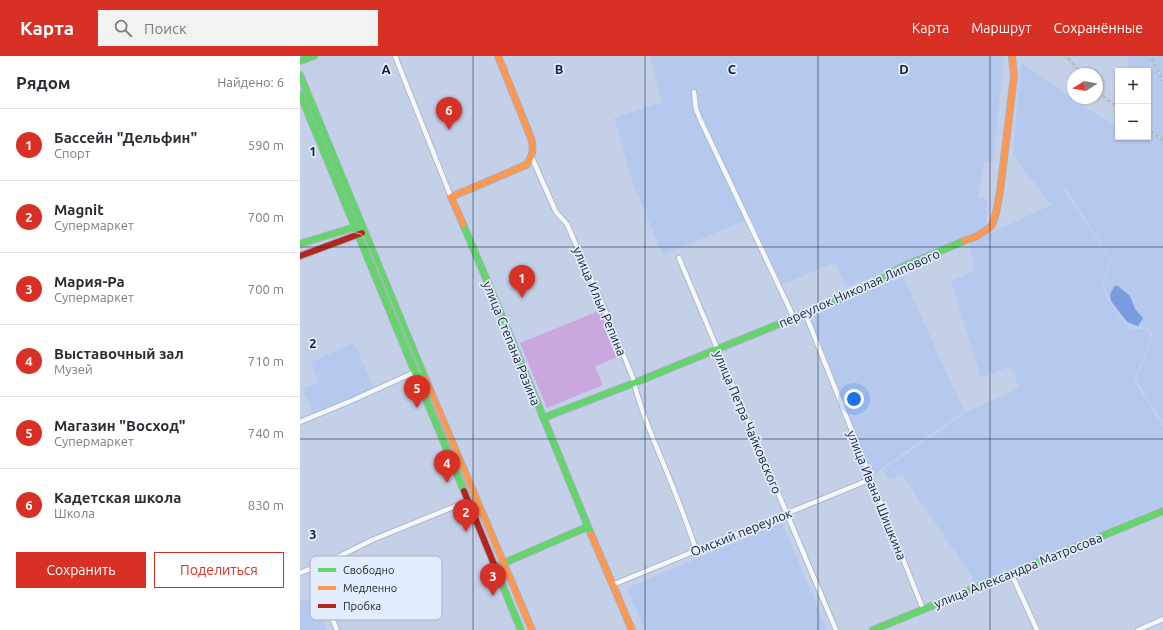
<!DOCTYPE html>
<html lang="ru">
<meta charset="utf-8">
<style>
body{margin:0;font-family:Ubuntu,sans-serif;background:#f2f2f3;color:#2b2b33}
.controls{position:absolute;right:12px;top:12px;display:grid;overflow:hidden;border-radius:0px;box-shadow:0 1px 3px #0004}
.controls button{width:36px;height:36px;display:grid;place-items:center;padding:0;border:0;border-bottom:1px solid #e1e1e2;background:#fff;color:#2b2b33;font:20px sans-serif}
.compass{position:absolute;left:767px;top:12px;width:36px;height:36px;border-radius:50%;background:#fff;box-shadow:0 1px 3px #0004;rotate:259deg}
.you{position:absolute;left:554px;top:343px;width:14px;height:14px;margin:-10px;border:3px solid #fff;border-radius:50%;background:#1a73e8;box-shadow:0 0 0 6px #1a73e833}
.badge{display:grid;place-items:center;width:26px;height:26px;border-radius:50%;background:#d93025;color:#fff;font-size:13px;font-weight:700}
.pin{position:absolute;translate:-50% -33px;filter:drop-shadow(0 1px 2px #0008)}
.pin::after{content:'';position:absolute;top:21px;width:14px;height:12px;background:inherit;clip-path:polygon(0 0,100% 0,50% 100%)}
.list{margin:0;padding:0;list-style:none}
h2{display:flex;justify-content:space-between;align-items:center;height:52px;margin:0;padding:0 16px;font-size:17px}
h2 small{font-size:13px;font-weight:400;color:#7c7c81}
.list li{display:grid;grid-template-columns:26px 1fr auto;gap:12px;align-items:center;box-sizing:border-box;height:72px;padding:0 16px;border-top:1px solid #e1e1e2}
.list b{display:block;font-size:15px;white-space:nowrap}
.list p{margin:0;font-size:13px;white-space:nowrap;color:#7c7c81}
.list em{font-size:13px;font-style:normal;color:#7c7c81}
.actions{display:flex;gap:8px;padding:12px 16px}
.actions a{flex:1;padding:9px 0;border:1px solid #d93025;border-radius:0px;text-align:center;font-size:14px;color:#d93025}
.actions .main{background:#d93025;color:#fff}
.icon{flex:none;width:22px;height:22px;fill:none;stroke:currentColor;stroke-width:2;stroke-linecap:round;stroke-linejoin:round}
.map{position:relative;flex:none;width:863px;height:574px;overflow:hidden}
header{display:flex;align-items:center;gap:24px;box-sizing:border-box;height:56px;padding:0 20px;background:#d93025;color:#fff}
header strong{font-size:19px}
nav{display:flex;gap:22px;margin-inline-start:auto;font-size:14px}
.search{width:280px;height:36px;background:#f2f2f3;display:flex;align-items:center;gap:10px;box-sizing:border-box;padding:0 14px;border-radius:0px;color:#7c7c81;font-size:15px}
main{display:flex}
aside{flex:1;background:#fff}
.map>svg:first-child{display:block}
.built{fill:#b5c9ef}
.green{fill:#caa8df}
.water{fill:#7a9cdf}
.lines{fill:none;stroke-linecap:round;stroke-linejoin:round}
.street-casing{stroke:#a4afc4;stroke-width:6}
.fast-casing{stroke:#a4afc4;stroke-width:8}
.slow-casing{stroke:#a4afc4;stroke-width:8}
.jam-casing{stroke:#a4afc4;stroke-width:8}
.street{stroke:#f6f8fc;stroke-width:4.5}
.fast{stroke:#63d668;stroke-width:6}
.slow{stroke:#ff974d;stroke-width:6}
.jam{stroke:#b3261e;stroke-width:6}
.tram{stroke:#b5b9bf;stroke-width:1}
.rail-casing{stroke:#b5b9bf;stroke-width:2.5}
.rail{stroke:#e3ecfd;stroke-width:1;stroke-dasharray:3;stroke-linecap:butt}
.grid{fill:none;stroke:#151f33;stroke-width:1;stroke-opacity:0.55}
.labels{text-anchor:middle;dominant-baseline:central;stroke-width:3.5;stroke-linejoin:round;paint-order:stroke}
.street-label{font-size:13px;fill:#151f33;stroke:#e3ecfd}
.key{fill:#e3ecfd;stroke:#a5aec0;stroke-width:1}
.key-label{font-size:11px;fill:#151f33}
.grid-label{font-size:13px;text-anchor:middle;font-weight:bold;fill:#151f33;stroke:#e3ecfd;stroke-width:3.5;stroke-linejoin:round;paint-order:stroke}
</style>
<header>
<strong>Карта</strong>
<div class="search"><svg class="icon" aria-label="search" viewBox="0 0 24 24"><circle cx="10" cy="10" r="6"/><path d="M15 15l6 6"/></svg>Поиск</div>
<nav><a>Карта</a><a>Маршрут</a><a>Сохранённые</a></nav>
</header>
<main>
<aside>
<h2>Рядом<small>Найдено: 6</small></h2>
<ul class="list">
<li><span class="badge">1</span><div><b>Бассейн &quot;Дельфин&quot;</b><p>Спорт</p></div><em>590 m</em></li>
<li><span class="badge">2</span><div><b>Magnit</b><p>Супермаркет</p></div><em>700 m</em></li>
<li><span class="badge">3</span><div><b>Мария-Ра</b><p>Супермаркет</p></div><em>700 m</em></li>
<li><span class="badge">4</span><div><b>Выставочный зал</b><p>Музей</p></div><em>710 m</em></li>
<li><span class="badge">5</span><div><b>Магазин &quot;Восход&quot;</b><p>Супермаркет</p></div><em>740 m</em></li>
<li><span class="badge">6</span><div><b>Кадетская школа</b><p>Школа</p></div><em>830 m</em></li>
</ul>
<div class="actions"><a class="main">Сохранить</a><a>Поделиться</a></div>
</aside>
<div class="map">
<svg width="863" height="574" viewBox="0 0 863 574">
<rect width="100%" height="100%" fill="#c3d0e8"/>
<g class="built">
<polygon points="350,0 704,0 693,106 684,105 678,141 687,143 686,171 546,232 535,206 482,229 451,162 363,199 332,125 314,62 362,46"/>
<polygon points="829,0 863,0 863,367 836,324 853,280 850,272 831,270 816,254 803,230 811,203 766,133 764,135 810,203 802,230 807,242 815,255 830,273 849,273 851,281 834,325 863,370 863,450 676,527 602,418 590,424 583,414 665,357 719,332 710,310 681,322 651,225 675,215 669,187 751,149 763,136 750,148 713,99 721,7 817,72 818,66 818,81 848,81 848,15 826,15"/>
<polygon points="602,218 664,355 571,420 531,313 509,258"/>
<polygon points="54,287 74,332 13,359 3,333 19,326 11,306"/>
<polygon points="482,467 527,574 344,574 327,532"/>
<polygon points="12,543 27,574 0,574 0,544 1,544 3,546"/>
</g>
<polygon class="green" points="301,254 320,300 295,310 303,329 247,352 220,287"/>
<polygon class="water" points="814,230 818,230 830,240 835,253 843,262 838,270 827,266 811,245 810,239"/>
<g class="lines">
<defs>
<g id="street">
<polyline points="95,0 151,141"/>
<polyline points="394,36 396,53 400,63 494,262"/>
<path d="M232 102 256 156 267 168 287 214 295 230 333 322C340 354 354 384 366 414 377 441 387 467 396 494"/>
<polyline points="379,202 536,574"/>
<polyline points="505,257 623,553"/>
<polyline points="0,366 53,344 115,316"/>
<polyline points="11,513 37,574"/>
<polyline points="0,517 32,504 72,484 168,445"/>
<polyline points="711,517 737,574"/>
<polyline points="312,529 571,423"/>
<polyline points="838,574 863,563"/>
</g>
<g id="fast">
<polyline points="0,5 14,0"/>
<polyline points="0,19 125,322"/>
<polyline points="0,38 164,435"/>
<polyline points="163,168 201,258 291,478"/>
<polyline points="0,188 55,171"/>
<polyline points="243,362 334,327 543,242 566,232 602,211 664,185"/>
<polyline points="195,511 287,471"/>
<polyline points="200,523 221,574"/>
<polyline points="573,574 863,455"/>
</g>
<g id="slow">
<path d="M163 168 151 141 226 109C233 101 234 93 231 82L198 0"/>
<polyline points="664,185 677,180 688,173 692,169 696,157 700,136 714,20 712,0"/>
<polyline points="125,322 232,574"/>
<polyline points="291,478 332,574"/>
</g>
<g id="jam">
<polyline points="0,200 62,177"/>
<polyline points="164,435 200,523"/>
</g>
</defs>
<use href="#street" class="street-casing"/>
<use href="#fast" class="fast-casing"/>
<use href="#slow" class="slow-casing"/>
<use href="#jam" class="jam-casing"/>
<use href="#street" class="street"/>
<use href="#fast" class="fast"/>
<use href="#slow" class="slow"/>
<use href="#jam" class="jam"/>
<polyline class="tram" points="0,191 52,176 61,178 65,183 228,574"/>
<defs>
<g id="rail">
<polyline points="766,0 782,18"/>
<polyline points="850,0 863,24"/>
<polyline points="797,33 806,43 818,51"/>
<polyline points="848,74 863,84"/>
</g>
</defs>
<use href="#rail" class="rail-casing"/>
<use href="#rail" class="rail"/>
</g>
<path class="grid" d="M173 0V574M345 0V574M518 0V574M690 0V574M0 191H863M0 383H863"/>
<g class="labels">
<g class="street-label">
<text transform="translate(559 232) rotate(-24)">переулок Николая Липового</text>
<text transform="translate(300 245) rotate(67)">улица Ильи Репина</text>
<text transform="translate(212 287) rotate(68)">улица Степана Разина</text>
<text transform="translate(448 366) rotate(67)">улица Петра Чайковского</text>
<text transform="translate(577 439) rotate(68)">улица Ивана Шишкина</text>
<text transform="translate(441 476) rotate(-22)">Омский переулок</text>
<text transform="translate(718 514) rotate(-22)">улица Александра Матросова</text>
</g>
</g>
<rect x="10" y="500" width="132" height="64" rx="6" class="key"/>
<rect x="18" y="512" width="18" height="4" fill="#63d668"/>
<rect x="18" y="530" width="18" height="4" fill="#ff974d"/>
<rect x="18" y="548" width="18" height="4" fill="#b3261e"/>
<g class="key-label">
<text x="43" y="518">Свободно</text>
<text x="43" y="536">Медленно</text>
<text x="43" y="554">Пробка</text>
</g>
<g class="grid-label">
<text x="86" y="18">A</text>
<text x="259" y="18">B</text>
<text x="432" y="18">C</text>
<text x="604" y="18">D</text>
<text x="13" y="100">1</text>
<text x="13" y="292">2</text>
<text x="13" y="483">3</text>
</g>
</svg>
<div class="controls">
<button>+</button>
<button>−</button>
</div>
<svg class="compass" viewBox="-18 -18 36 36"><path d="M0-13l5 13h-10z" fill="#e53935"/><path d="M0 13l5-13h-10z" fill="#7c7c81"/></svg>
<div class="you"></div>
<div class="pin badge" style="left:222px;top:242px">1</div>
<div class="pin badge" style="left:166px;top:476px">2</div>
<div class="pin badge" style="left:193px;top:540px">3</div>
<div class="pin badge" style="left:147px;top:427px">4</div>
<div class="pin badge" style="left:117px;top:352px">5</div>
<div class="pin badge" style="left:149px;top:74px">6</div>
</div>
</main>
